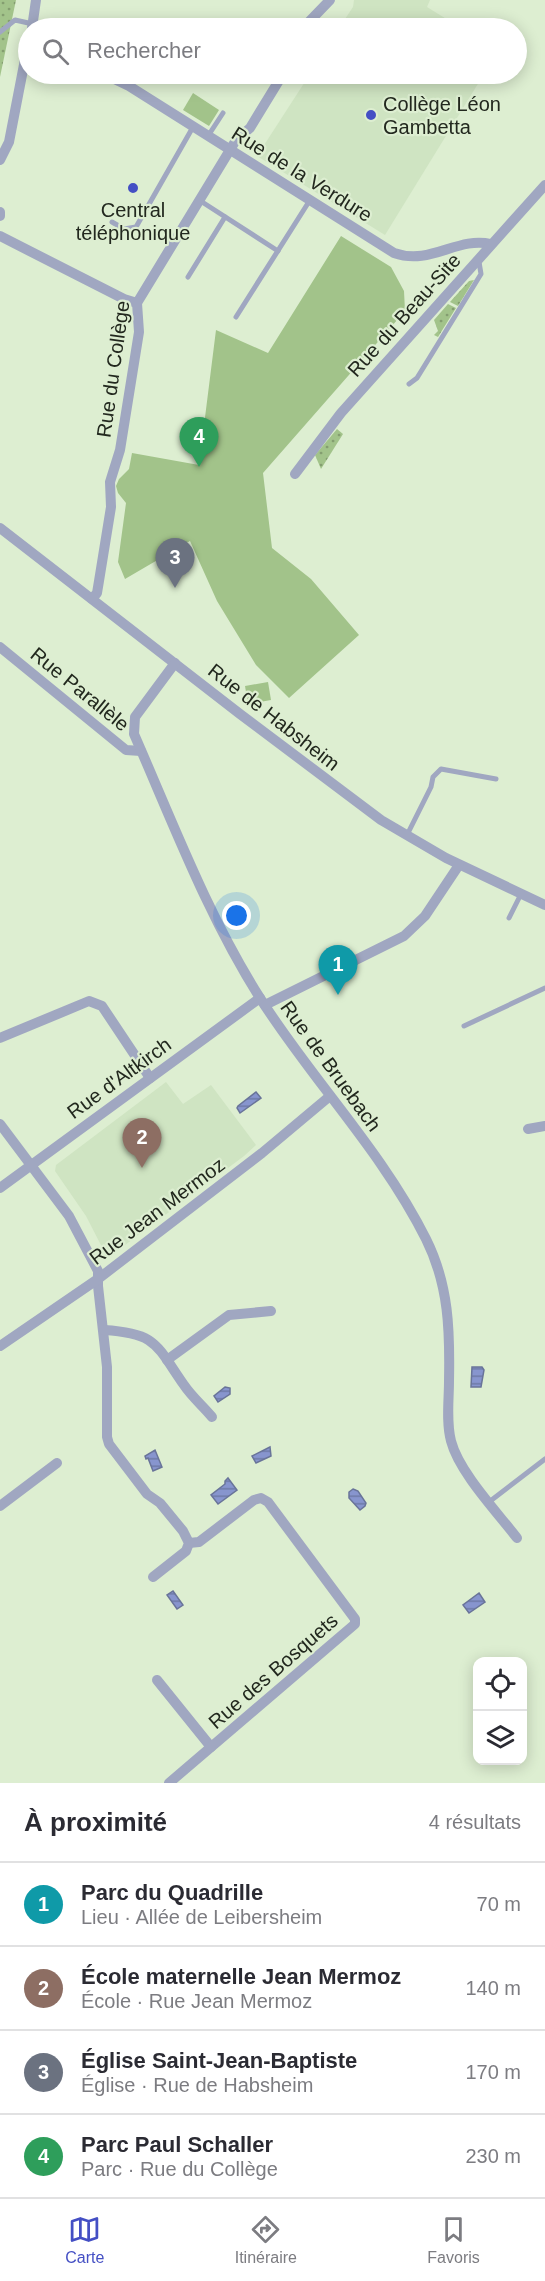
<!DOCTYPE html>
<html lang="fr">
<meta charset="utf-8">
<style>
body{margin:0;font-family:Arial,sans-serif;background:#f2f2f3;color:#2b2b33}
.controls{position:absolute;right:18px;bottom:18px;display:grid;overflow:hidden;border-radius:12px;box-shadow:0 3px 15px #0003}
.controls button{width:54px;height:54px;display:grid;place-items:center;padding:0;border:0;border-bottom:2px solid #e1e1e2;background:#fff;color:#2b2b33;font:30px sans-serif}
.you{position:absolute;left:237px;top:916px;width:21px;height:21px;margin:-15px;border:4px solid #fff;border-radius:50%;background:#1a73e8;box-shadow:0 0 0 9px #1a73e833}
.badge{display:grid;place-items:center;width:39px;height:39px;border-radius:50%;background:#444fc4;color:#fff;font-size:20px;font-weight:700}
.pin{position:absolute;translate:-50% -50px;filter:drop-shadow(0 2px 3px #0008)}
.pin::after{content:'';position:absolute;top:32px;width:21px;height:18px;background:inherit;clip-path:polygon(0 0,100% 0,50% 100%)}
.list{margin:0;padding:0;list-style:none}
h2{display:flex;justify-content:space-between;align-items:center;height:78px;margin:0;padding:0 24px;font-size:26px}
h2 small{font-size:20px;font-weight:400;color:#7c7c81}
.list li{display:grid;grid-template-columns:39px 1fr auto;gap:18px;align-items:center;box-sizing:border-box;height:84px;padding:0 24px;border-top:2px solid #e1e1e2}
.list b{display:block;font-size:22px;white-space:nowrap}
.list p{margin:0;font-size:20px;white-space:nowrap;color:#7c7c81}
.list em{font-size:20px;font-style:normal;color:#7c7c81}
.icon{flex:none;width:33px;height:33px;fill:none;stroke:currentColor;stroke-width:2;stroke-linecap:round;stroke-linejoin:round}
.map{position:relative;flex:none;width:545px;height:1783px;overflow:hidden}
.search{position:absolute;background:#fff;box-shadow:0 3px 15px #0003;left:18px;right:18px;top:18px;height:66px;display:flex;align-items:center;gap:15px;box-sizing:border-box;padding:0 21px;border-radius:33px;color:#7c7c81;font-size:22px}
.sheet{height:414px;background:#fff}
nav{display:flex;justify-content:space-around;align-items:center;box-sizing:border-box;height:84px;border-top:2px solid #e1e1e2;background:#fff;font-size:16px;color:#7c7c81}
nav a{display:grid;justify-items:center;gap:3px}
nav .on{color:#444fc4}
.map>svg:first-child{display:block}
.built{fill:#cfe4c2}
.grass{fill:url(#grass-dots)}
.green{fill:#a2c38a}
.water{fill:url(#water-rules);stroke:#697499;stroke-width:1.5}
.lines{fill:none;stroke-linecap:round;stroke-linejoin:round}
.service{stroke:#a0a7c1;stroke-width:5}
.minor{stroke:#a0a7c1;stroke-width:10}
.poi-dot{fill:#444fc4;stroke:#ddeed1;stroke-width:2}
.labels{text-anchor:middle;dominant-baseline:central;stroke-width:4.5;stroke-linejoin:round;paint-order:stroke}
.poi-label{font-size:20px;fill:#22281e;stroke:#ddeed1;text-anchor:start}
.street-label{font-size:20px;fill:#22281e;stroke:#ddeed1}
</style>
<div class="map">
<svg width="545" height="1783" viewBox="0 0 545 1783">
<defs>
<pattern id="grass-dots" width="8" height="8" patternUnits="userSpaceOnUse" patternTransform="scale(1.5)"><rect width="8" height="8" fill="#a2c38a"/><path d="M2 2h.1M6 6h.1" fill="none" stroke="#849e70" stroke-width="1.8" stroke-linecap="round"/></pattern>
<pattern id="water-rules" width="6" height="5" patternUnits="userSpaceOnUse" patternTransform="scale(1.5)"><rect width="6" height="5" fill="#8795ce"/><path d="M0 2.5h6" fill="none" stroke="#6e7aa7"/></pattern>
</defs>
<rect width="100%" height="100%" fill="#ddeed1"/>
<g class="built">
<polygon points="354,0 430,0 427,7 461,28 339,28 353,7"/>
<polygon points="310,74 484,74 385,235 257,156"/>
<polygon points="166,1082 183,1104 211,1085 256,1145 244,1156 113,1254 105,1253 86,1216 55,1171 56,1165"/>
</g>
<g class="grass">
<polygon points="0,0 16,0 0,77"/>
<polygon points="474,280 458,306 450,302 469,281"/>
<polygon points="448,304 456,308 438,337 434,335 438,331 434,320"/>
<polygon points="337,429 343,434 321,469 315,455"/>
</g>
<g class="green">
<polygon points="193,93 219,110 209,126 183,110"/>
<polygon points="341,236 391,267 404,291 405,311 263,473 272,548 311,579 359,635 289,698 256,665 217,601 190,541 125,579 118,562 126,503 118,493 116,486 119,479 129,469 132,453 199,465 216,330 268,353"/>
<polygon points="268,682 271,700 248,704 245,686"/>
</g>
<g class="water">
<polygon points="256,1092 261,1098 240,1113 237,1108 238,1106"/>
<polygon points="472,1367 482,1367 484,1370 481,1387 471,1387"/>
<polygon points="225,1387 230,1388 230,1394 218,1402 214,1396"/>
<polygon points="270,1447 271,1456 256,1463 252,1456"/>
<polygon points="155,1450 162,1467 153,1471 148,1458 146,1459 145,1456"/>
<polygon points="228,1478 237,1490 218,1504 211,1495 225,1484 225,1481"/>
<polygon points="353,1489 358,1491 366,1503 365,1506 360,1510 349,1498 349,1492"/>
<polygon points="173,1591 183,1605 177,1609 167,1595"/>
<polygon points="479,1593 485,1602 469,1613 463,1605"/>
</g>
<g class="lines">
<g class="service">
<polyline points="0,32 15,20 33,24"/>
<polyline points="208,136 223,113"/>
<polyline points="199,200 278,251"/>
<polyline points="112,222 124,229 136,227 193,127"/>
<polyline points="188,277 225,217"/>
<polyline points="236,317 310,200"/>
<polyline points="409,384 417,378 481,274 479,262"/>
<polyline points="407,835 431,787 433,777 441,769 496,779"/>
<polyline points="509,918 521,894"/>
<polyline points="464,1026 545,988"/>
<polyline points="489,1502 545,1459"/>
</g>
<g class="minor">
<polyline points="32,28 36,0"/>
<polyline points="303,28 330,0"/>
<path d="M104 74 129 86 394 253C431 266 457 236 491 244"/>
<polyline points="0,160 9,142 28,44"/>
<polyline points="0,212 0,216"/>
<polyline points="0,236 124,299 137,303"/>
<polyline points="295,474 341,413 545,185"/>
<polyline points="0,528 240,714 381,820 446,858 545,905"/>
<polyline points="92,599 97,593 99,581 111,507 110,482 120,450 139,332 137,303 236,140 250,128 283,74"/>
<polyline points="0,647 126,750 141,751"/>
<path d="M175 663 135 717 134 734C173 823 208 916 260 998 312 1080 382 1151 426 1239 449 1285 450 1331 449 1381 449 1400 446 1422 451 1441 459 1472 497 1512 517 1538"/>
<polyline points="265,1005 404,936 425,916 459,865"/>
<polyline points="0,1038 89,1001 102,1006 150,1078"/>
<polyline points="0,1124 69,1216 98,1271 98,1286 107,1367 107,1437 109,1444 147,1494 160,1503 183,1531 189,1543 186,1551 153,1577"/>
<polyline points="528,1129 545,1126"/>
<polyline points="0,1188 260,998"/>
<path d="M104 1330C157 1333 156 1345 184 1385 192 1397 203 1406 212 1417"/>
<polyline points="0,1346 98,1279 262,1153 330,1096"/>
<polyline points="167,1360 229,1315 271,1311"/>
<polyline points="0,1506 57,1463"/>
<polyline points="157,1680 211,1747"/>
<polyline points="169,1783 355,1624 355,1619 268,1502 261,1498 254,1500 199,1542 189,1543"/>
</g>
</g>
<g class="poi-dot">
<circle cx="371" cy="115" r="6"/>
<circle cx="133" cy="188" r="6"/>
</g>
<g class="labels">
<g class="poi-label">
<text x="383" y="104">Collège Léon<tspan x="383" dy="23">Gambetta</tspan></text>
<text x="133" y="210" text-anchor="middle">Central<tspan x="133" dy="23">téléphonique</tspan></text>
</g>
<g class="street-label">
<text transform="translate(302 174) rotate(32)">Rue de la Verdure</text>
<text transform="translate(404 315) rotate(-48)">Rue du Beau-Site</text>
<text transform="translate(113 369) rotate(-82)">Rue du Collège</text>
<text transform="translate(80 689) rotate(39)">Rue Parallèle</text>
<text transform="translate(274 717) rotate(38)">Rue de Habsheim</text>
<text transform="translate(331 1066) rotate(54)">Rue de Bruebach</text>
<text transform="translate(119 1078) rotate(-36)">Rue d'Altkirch</text>
<text transform="translate(157 1211) rotate(-37)">Rue Jean Mermoz</text>
<text transform="translate(273 1671) rotate(-41)">Rue des Bosquets</text>
</g>
</g>
</svg>
<div class="controls">
<button><svg class="icon" aria-label="locate" viewBox="0 0 24 24"><circle cx="12" cy="12" r="6"/><path d="M12 2v4M12 18v4M2 12h4M18 12h4"/></svg></button>
<button><svg class="icon" aria-label="layers" viewBox="0 0 24 24"><path d="M12 4l9 5-9 5-9-5zM3 14l9 5 9-5"/></svg></button>
</div>
<div class="you"></div>
<div class="pin badge" style="left:338px;top:995px;background:#0f9aa8">1</div>
<div class="pin badge" style="left:142px;top:1168px;background:#8d6e63">2</div>
<div class="pin badge" style="left:175px;top:588px;background:#6b7280">3</div>
<div class="pin badge" style="left:199px;top:467px;background:#2e9e5b">4</div>
<div class="search"><svg class="icon" aria-label="search" viewBox="0 0 24 24"><circle cx="10" cy="10" r="6"/><path d="M15 15l6 6"/></svg>Rechercher</div>
</div>
<section class="sheet">
<h2>À proximité<small>4 résultats</small></h2>
<ul class="list">
<li><span class="badge" style="background:#0f9aa8">1</span><div><b>Parc du Quadrille</b><p>Lieu · Allée de Leibersheim</p></div><em>70 m</em></li>
<li><span class="badge" style="background:#8d6e63">2</span><div><b>École maternelle Jean Mermoz</b><p>École · Rue Jean Mermoz</p></div><em>140 m</em></li>
<li><span class="badge" style="background:#6b7280">3</span><div><b>Église Saint-Jean-Baptiste</b><p>Église · Rue de Habsheim</p></div><em>170 m</em></li>
<li><span class="badge" style="background:#2e9e5b">4</span><div><b>Parc Paul Schaller</b><p>Parc · Rue du Collège</p></div><em>230 m</em></li>
</ul>
</section>
<nav>
<a class="on"><svg class="icon" aria-label="map" viewBox="0 0 24 24"><path d="M3 6l6-2 6 2 6-2v14l-6 2-6-2-6 2zM9 4v14M15 6v14"/></svg>Carte</a>
<a><svg class="icon" aria-label="directions" viewBox="0 0 24 24"><path d="M12 3l9 9-9 9-9-9zM9 14v-3h6M13 9l2 2-2 2"/></svg>Itinéraire</a>
<a><svg class="icon" aria-label="saved" viewBox="0 0 24 24"><path d="M7 4h10v16l-5-4-5 4z"/></svg>Favoris</a>
</nav>
